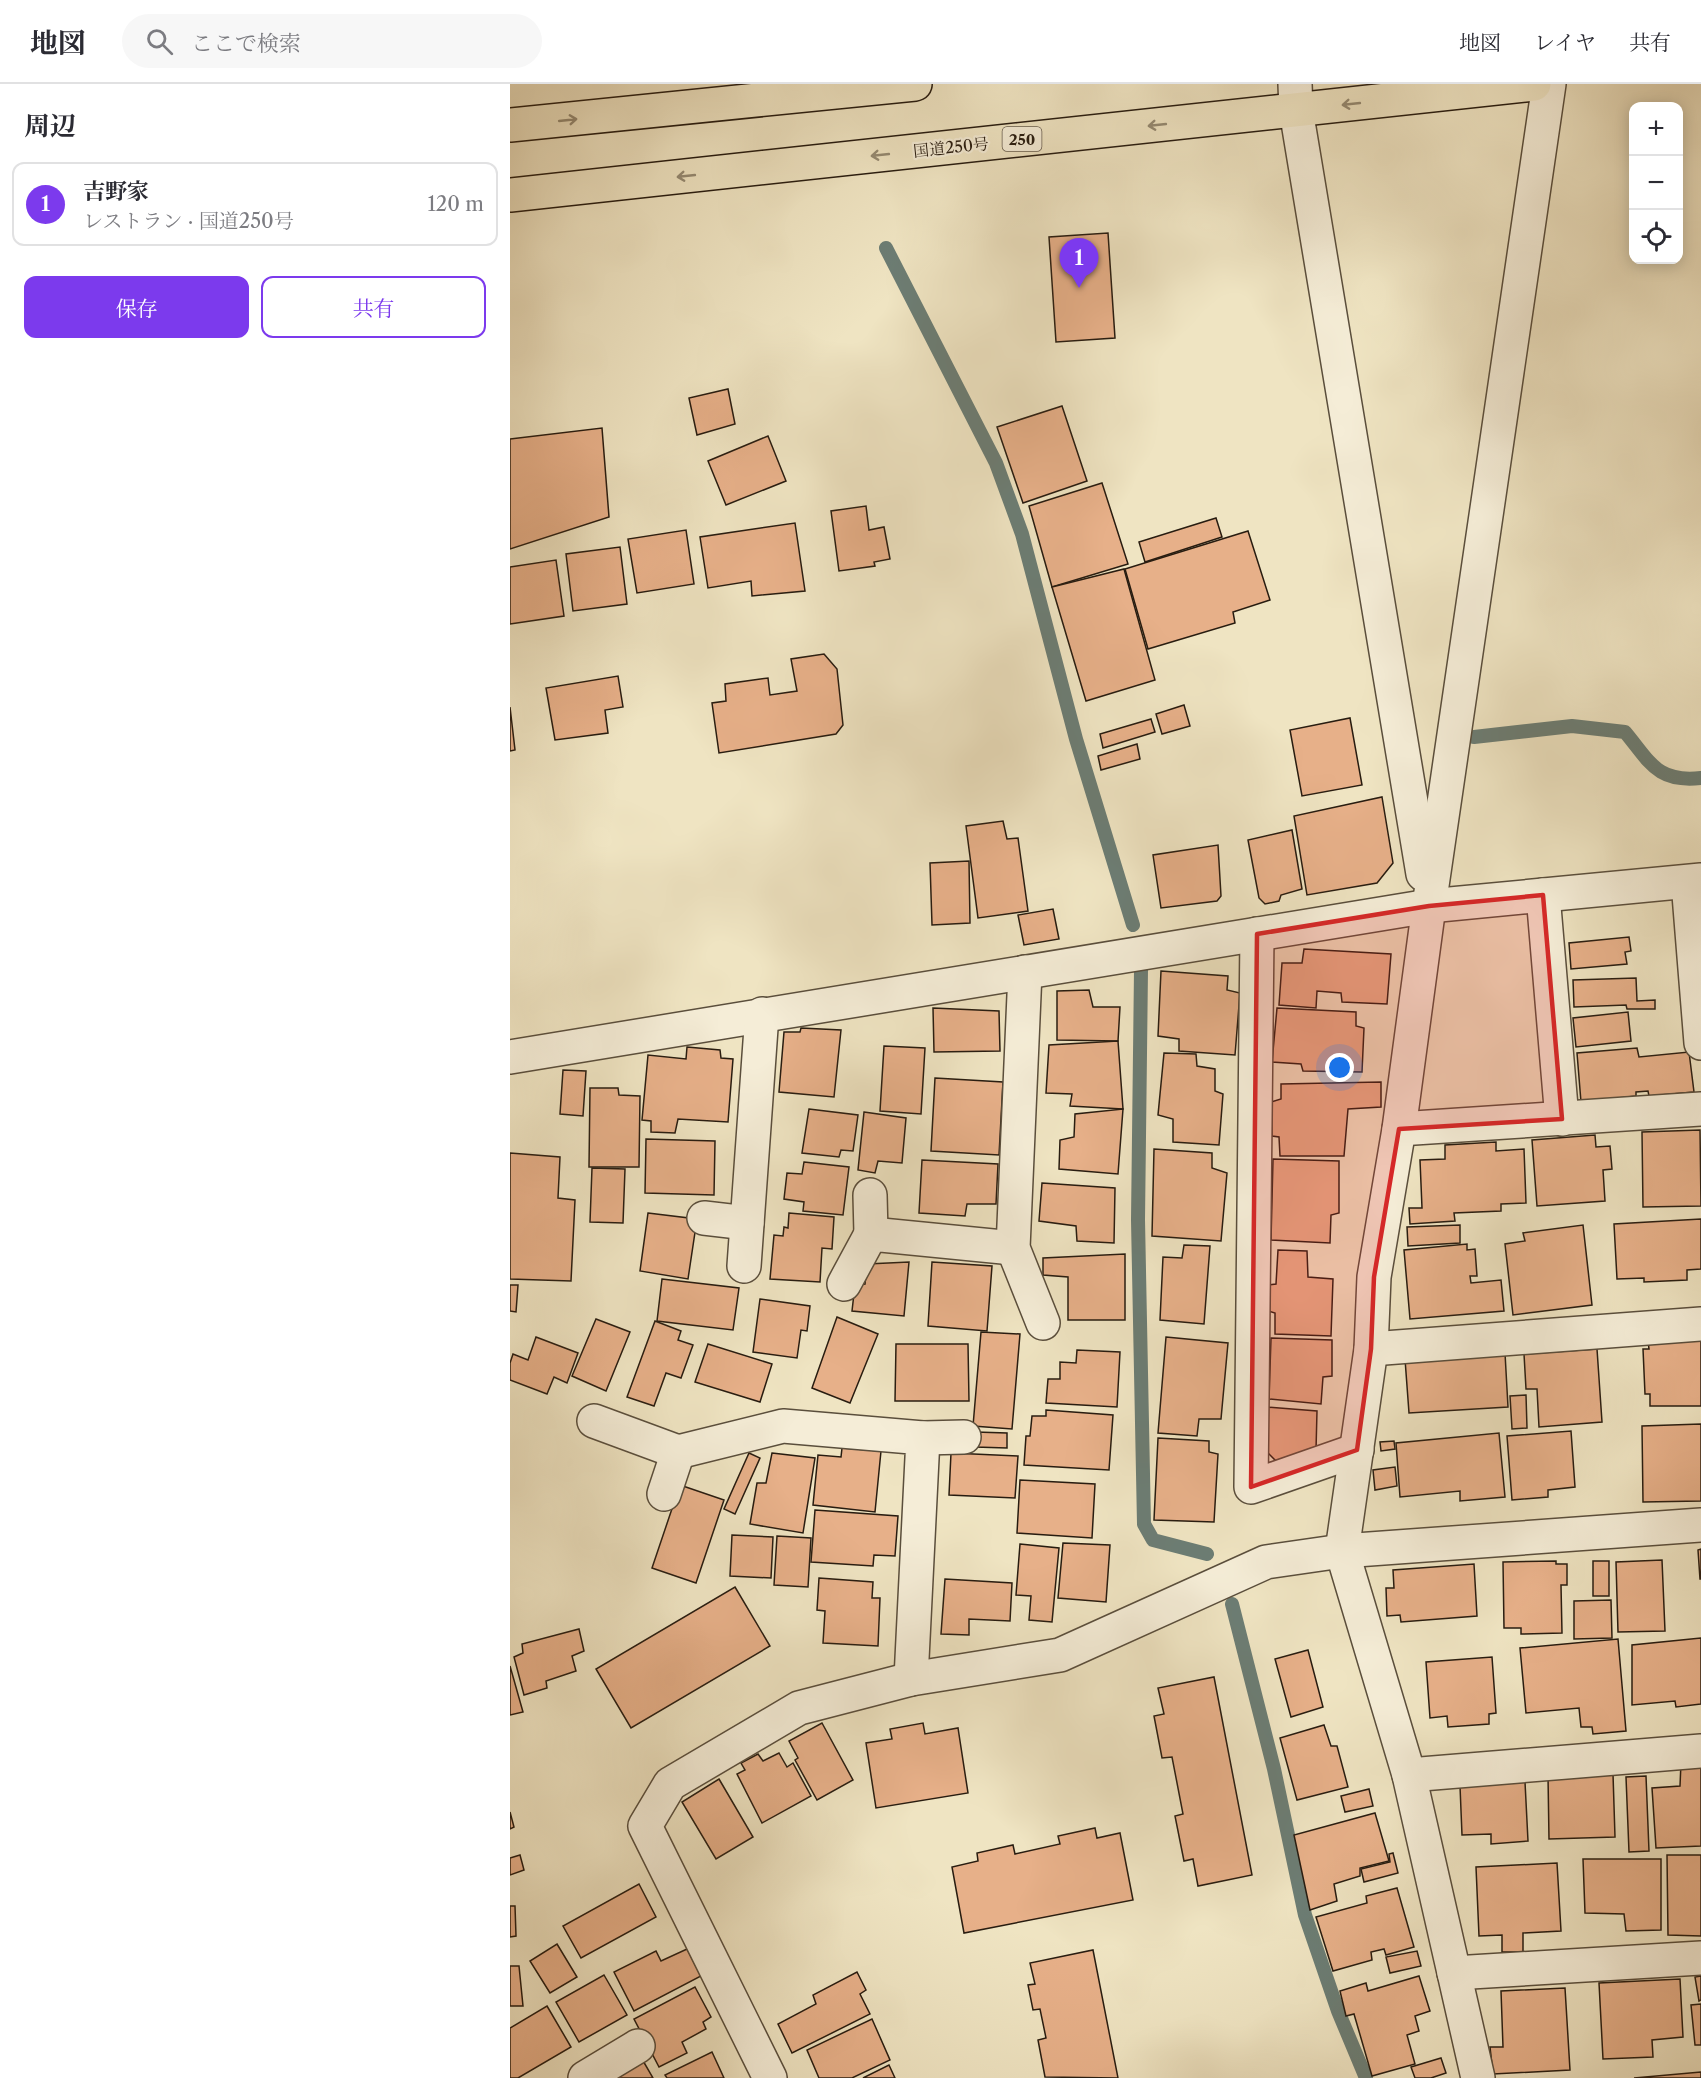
<!DOCTYPE html>
<html lang="ja">
<meta charset="utf-8">
<style>
body{margin:0;font-family:"Libre Caslon Text","Noto Serif JP",serif;background:#f7f7f7;color:#2b2b33}
.controls{position:absolute;right:18px;top:18px;display:grid;overflow:hidden;border-radius:12px;box-shadow:0 3px 15px #0003}
.controls button{width:54px;height:54px;display:grid;place-items:center;padding:0;border:0;border-bottom:2px solid #e1e1e2;background:#fff;color:#2b2b33;font:30px sans-serif}
.you{position:absolute;left:830px;top:984px;width:21px;height:21px;margin:-15px;border:4px solid #fff;border-radius:50%;background:#1a73e8;box-shadow:0 0 0 9px #1a73e833}
.badge{display:grid;place-items:center;width:39px;height:39px;border-radius:50%;background:#7c3aed;color:#fff;font-size:20px;font-weight:700}
.pin{position:absolute;translate:-50% -50px;filter:drop-shadow(0 2px 3px #0008)}
.pin::after{content:'';position:absolute;top:32px;width:21px;height:18px;background:inherit;clip-path:polygon(0 0,100% 0,50% 100%)}
.list{margin:0;padding:0;list-style:none}
h2{display:flex;justify-content:space-between;align-items:center;height:78px;margin:0;padding:0 24px;font-size:26px}
h2 small{font-size:20px;font-weight:400;color:#7c7c81}
.list li{display:grid;grid-template-columns:39px 1fr auto;gap:18px;align-items:center;box-sizing:border-box;height:84px;margin:0 12px 12px;padding:0 12px;border:2px solid #e1e1e2;border-radius:12px}
.list b{display:block;font-size:22px;white-space:nowrap}
.list p{margin:0;font-size:20px;white-space:nowrap;color:#7c7c81}
.list em{font-size:20px;font-style:normal;color:#7c7c81}
.actions{display:flex;gap:12px;padding:18px 24px}
.actions a{flex:1;padding:14px 0;border:2px solid #7c3aed;border-radius:12px;text-align:center;font-size:21px;color:#7c3aed}
.actions .main{background:#7c3aed;color:#fff}
.icon{flex:none;width:33px;height:33px;fill:none;stroke:currentColor;stroke-width:2;stroke-linecap:round;stroke-linejoin:round}
.map{position:relative;flex:none;width:1191px;height:1994px;overflow:hidden}
header{display:flex;align-items:center;gap:36px;box-sizing:border-box;height:84px;padding:0 30px;background:#fff;border-bottom:2px solid #e1e1e2}
header strong{font-size:28px}
nav{display:flex;gap:33px;margin-inline-start:auto;font-size:21px}
.search{width:420px;height:54px;background:#f7f7f7;display:flex;align-items:center;gap:15px;box-sizing:border-box;padding:0 21px;border-radius:33px;color:#7c7c81;font-size:22px}
main{display:flex}
aside{flex:1;background:#fff}
.map>svg:first-child{display:block}
.lines{fill:none;stroke-linecap:round;stroke-linejoin:round}
.stream{stroke:#6c7d74;stroke-width:14}
.building{fill:#e7b089;stroke:#281c10;stroke-width:1.5}
.minor-casing{stroke:#5a4e3c;stroke-width:36}
.trunk-casing{stroke:#281c10;stroke-width:36}
.minor{stroke:#f5edd7;stroke-width:33}
.trunk{stroke:#efe4c2;stroke-width:33}
.oneway{stroke:#958a72}
.marked{fill:#d62828;fill-opacity:0.2;stroke:#d62828;stroke-width:4.5;stroke-linejoin:round}
.labels{text-anchor:middle;dominant-baseline:central;stroke-width:4.5;stroke-linejoin:round;paint-order:stroke}
.shield{fill:#f5edd7;stroke:#665b4c;stroke-width:1.5}
.shield-label{font-size:15px;font-weight:bold;fill:#281c10}
.street-label{font-size:16px;fill:#281c10;stroke:#f5edd7}
</style>
<header>
<strong>地図</strong>
<div class="search"><svg class="icon" aria-label="search" viewBox="0 0 24 24"><circle cx="10" cy="10" r="6"/><path d="M15 15l6 6"/></svg>ここで検索</div>
<nav><a>地図</a><a>レイヤ</a><a>共有</a></nav>
</header>
<main>
<aside>
<h2>周辺<small></small></h2>
<ul class="list">
<li><span class="badge">1</span><div><b>吉野家</b><p>レストラン · 国道250号</p></div><em>120 m</em></li>
</ul>
<div class="actions"><a class="main">保存</a><a>共有</a></div>
</aside>
<div class="map">
<svg width="1191" height="1994" viewBox="0 0 1191 1994">
<rect width="100%" height="100%" fill="#efe4c2"/>
<filter id="stains"><feTurbulence type="fractalNoise" baseFrequency=".00333" numOctaves="4"/><feColorMatrix values="0 0 0 0 .2 0 0 0 0 .09 0 0 0 0 .02 0 0 0 .5 -.17"/></filter>
<radialGradient id="worn" r=".72"><stop offset=".6" stop-color="#630" stop-opacity="0"/><stop offset="1" stop-color="#630" stop-opacity=".3"/></radialGradient>
<g class="lines">
<g class="stream">
<polyline points="376,164 486,379 512,450 566,655 623,841"/>
<path d="M964 653 1062 642 1115 648C1140 678 1147 699 1191 694"/>
<polyline points="631,886 628,1136 634,1440 643,1456 697,1470"/>
<polyline points="722,1520 764,1685 795,1831 828,1927 856,1994"/>
</g>
</g>
<g class="building">
<polygon points="598,149 605,254 546,258 539,153"/>
<polygon points="218,305 225,340 187,351 179,314"/>
<polygon points="552,322 577,397 513,419 487,343"/>
<polygon points="92,344 99,433 0,465 0,355"/>
<polygon points="258,352 276,397 216,421 198,377"/>
<polygon points="592,399 618,480 542,503 519,422"/>
<polygon points="356,422 359,446 374,443 380,475 364,478 365,482 329,487 321,427"/>
<polygon points="706,434 712,453 635,478 629,458"/>
<polygon points="285,439 295,507 242,512 241,497 198,504 190,453"/>
<polygon points="176,446 184,500 127,509 118,455"/>
<polygon points="738,447 760,516 723,528 725,539 638,565 615,485"/>
<polygon points="110,463 117,520 63,527 56,470"/>
<polygon points="46,476 54,532 0,540 0,483"/>
<polygon points="614,485 645,596 576,617 542,503"/>
<polygon points="314,570 327,585 333,641 326,650 209,669 202,619 216,617 215,600 258,594 260,611 287,607 281,575"/>
<polygon points="108,592 113,623 95,626 98,649 45,656 36,604"/>
<polygon points="674,621 680,642 652,650 646,630"/>
<polygon points="0,623 5,666 0,667"/>
<polygon points="840,634 852,701 792,712 780,646"/>
<polygon points="641,635 645,648 593,664 590,650"/>
<polygon points="627,660 630,675 591,686 588,672"/>
<polygon points="872,713 883,779 867,799 797,811 784,732"/>
<polygon points="493,737 497,755 508,754 518,827 468,834 456,742"/>
<polygon points="782,746 792,805 771,811 769,817 755,820 749,814 738,756"/>
<polygon points="708,761 711,812 707,817 651,824 643,771"/>
<polygon points="459,777 460,839 422,841 420,779"/>
<polygon points="543,825 549,855 514,861 508,831"/>
<polygon points="1119,853 1121,867 1115,868 1117,880 1061,885 1059,859"/>
<polygon points="794,865 881,870 877,920 832,918 831,909 807,907 806,924 769,921 772,879 792,879"/>
<polygon points="651,887 718,892 717,906 730,909 725,971 669,967 669,955 648,952"/>
<polygon points="1126,894 1127,917 1145,916 1145,925 1117,925 1116,921 1064,923 1063,896"/>
<polygon points="579,906 583,923 610,923 608,957 547,956 547,907"/>
<polygon points="423,924 489,927 490,967 424,968"/>
<polygon points="767,924 846,928 846,942 854,944 852,988 793,987 791,980 762,978"/>
<polygon points="1118,928 1121,957 1066,963 1063,934"/>
<polygon points="291,944 331,946 324,1013 269,1008 274,948 290,948"/>
<polygon points="608,957 613,1025 560,1022 562,1010 536,1009 539,961"/>
<polygon points="374,962 415,964 411,1030 370,1027"/>
<polygon points="177,963 210,966 211,974 223,975 218,1038 168,1035 165,1049 141,1048 141,1037 132,1036 138,971 176,975"/>
<polygon points="1127,964 1129,973 1179,968 1184,1008 1139,1012 1138,1007 1126,1008 1126,1012 1071,1018 1067,969"/>
<polygon points="654,969 686,970 687,982 705,985 705,1007 713,1010 709,1061 663,1058 663,1035 648,1031"/>
<polygon points="53,986 76,987 73,1032 50,1030"/>
<polygon points="425,994 493,998 489,1071 421,1067"/>
<polygon points="871,998 871,1023 838,1025 834,1072 770,1072 769,1053 762,1052 761,1018 771,1015 771,1000"/>
<polygon points="80,1004 108,1004 109,1011 130,1012 129,1083 79,1083"/>
<polygon points="299,1025 348,1031 343,1067 331,1066 329,1073 292,1069"/>
<polygon points="613,1025 608,1090 549,1085 550,1056 564,1053 565,1030"/>
<polygon points="354,1028 396,1034 392,1079 368,1077 365,1089 348,1086"/>
<polygon points="1190,1046 1191,1122 1133,1123 1132,1048"/>
<polygon points="1085,1051 1086,1063 1100,1062 1102,1085 1093,1086 1095,1117 1027,1122 1022,1056"/>
<polygon points="136,1055 205,1057 204,1111 135,1109"/>
<polygon points="986,1058 986,1067 1014,1065 1016,1119 991,1120 991,1127 944,1129 945,1137 900,1140 899,1124 912,1124 910,1076 935,1075 935,1061"/>
<polygon points="644,1065 702,1069 702,1084 717,1089 711,1157 642,1152"/>
<polygon points="0,1069 50,1073 48,1114 65,1116 61,1197 0,1195"/>
<polygon points="763,1075 829,1077 829,1129 821,1131 820,1159 761,1156"/>
<polygon points="412,1076 488,1080 486,1120 457,1120 455,1132 409,1129"/>
<polygon points="294,1078 339,1083 333,1131 293,1127 294,1118 274,1115 277,1089 292,1090"/>
<polygon points="82,1084 115,1085 113,1139 80,1138"/>
<polygon points="532,1099 605,1104 604,1159 567,1157 566,1142 529,1137"/>
<polygon points="138,1129 187,1135 178,1195 130,1187"/>
<polygon points="279,1129 324,1133 322,1165 312,1164 310,1198 260,1195 264,1151 273,1152 274,1143 278,1144"/>
<polygon points="1191,1135 1191,1185 1177,1186 1177,1196 1134,1198 1134,1194 1107,1195 1104,1140"/>
<polygon points="950,1141 950,1159 898,1162 897,1143"/>
<polygon points="1073,1141 1082,1221 1003,1231 995,1160 1015,1157 1013,1149"/>
<polygon points="957,1160 957,1166 965,1165 967,1192 960,1192 961,1199 991,1196 994,1227 900,1235 894,1166"/>
<polygon points="674,1161 700,1162 694,1240 650,1236 653,1173 672,1174"/>
<polygon points="768,1166 797,1167 798,1193 823,1195 821,1252 765,1250 765,1229 758,1227 759,1201 766,1200"/>
<polygon points="615,1170 615,1236 558,1236 558,1193 533,1191 533,1174"/>
<polygon points="399,1178 394,1232 342,1227 345,1201 355,1200 357,1180"/>
<polygon points="422,1178 482,1182 477,1247 418,1242"/>
<polygon points="152,1195 229,1204 223,1246 147,1237"/>
<polygon points="0,1201 8,1201 6,1228 0,1227"/>
<polygon points="250,1215 300,1222 297,1247 291,1246 287,1274 243,1268"/>
<polygon points="327,1233 368,1250 340,1319 302,1304"/>
<polygon points="86,1235 120,1248 96,1307 62,1292"/>
<polygon points="145,1237 171,1247 168,1256 183,1261 171,1294 156,1289 144,1322 117,1313"/>
<polygon points="471,1248 510,1250 502,1345 463,1342"/>
<polygon points="26,1253 68,1269 57,1299 44,1293 37,1310 0,1296 0,1279 3,1270 18,1276"/>
<polygon points="656,1253 718,1259 711,1335 689,1335 687,1352 648,1349"/>
<polygon points="761,1254 822,1256 822,1292 813,1293 811,1320 759,1315"/>
<polygon points="1191,1254 1191,1322 1140,1322 1140,1310 1135,1310 1133,1265 1139,1265 1138,1257"/>
<polygon points="198,1260 262,1280 250,1318 185,1298"/>
<polygon points="386,1260 458,1260 459,1317 385,1317"/>
<polygon points="1087,1265 1092,1338 1029,1343 1027,1305 1016,1305 1014,1270"/>
<polygon points="567,1266 610,1268 607,1323 536,1319 538,1295 550,1295 550,1278 566,1279"/>
<polygon points="995,1269 998,1323 899,1329 895,1275"/>
<polygon points="1016,1311 1017,1344 1002,1345 1000,1312"/>
<polygon points="756,1323 807,1327 806,1366 770,1381 754,1365"/>
<polygon points="536,1326 603,1331 599,1386 514,1381 516,1352 520,1352 522,1332 536,1332"/>
<polygon points="1191,1340 1191,1417 1133,1418 1132,1342"/>
<polygon points="1061,1347 1065,1403 1038,1406 1038,1413 1002,1416 997,1352"/>
<polygon points="465,1348 497,1349 497,1364 465,1363"/>
<polygon points="989,1349 995,1413 950,1417 950,1407 890,1413 886,1359"/>
<polygon points="648,1354 699,1357 699,1368 708,1370 704,1438 644,1436"/>
<polygon points="884,1357 885,1365 871,1367 870,1358"/>
<polygon points="332,1364 371,1367 365,1428 303,1421 308,1371 331,1373"/>
<polygon points="239,1369 250,1374 225,1430 214,1425"/>
<polygon points="262,1369 305,1374 293,1449 240,1440 247,1399 256,1399"/>
<polygon points="441,1369 508,1372 505,1414 439,1411"/>
<polygon points="885,1383 887,1402 865,1406 863,1386"/>
<polygon points="510,1396 585,1400 582,1454 507,1449"/>
<polygon points="170,1401 214,1416 186,1499 142,1484"/>
<polygon points="305,1426 388,1432 385,1472 364,1471 363,1482 301,1478"/>
<polygon points="222,1451 263,1453 261,1494 220,1492"/>
<polygon points="267,1452 301,1454 298,1503 264,1501"/>
<polygon points="553,1459 600,1461 596,1518 548,1514"/>
<polygon points="510,1460 549,1464 542,1538 519,1536 521,1512 506,1511"/>
<polygon points="1191,1465 1191,1495 1190,1495 1188,1466"/>
<polygon points="1152,1476 1155,1547 1108,1548 1106,1478"/>
<polygon points="1046,1477 1046,1480 1057,1480 1057,1501 1051,1501 1052,1549 1011,1550 1011,1544 994,1544 993,1478"/>
<rect x="1083" y="1477" width="16" height="35"/>
<polygon points="964,1480 967,1532 891,1538 890,1531 877,1532 876,1504 884,1504 883,1486"/>
<polygon points="309,1494 363,1498 362,1514 370,1514 368,1562 313,1559 315,1527 307,1526"/>
<polygon points="435,1495 502,1499 500,1537 459,1535 459,1551 431,1550"/>
<polygon points="225,1503 260,1562 121,1644 86,1585"/>
<polygon points="1101,1516 1102,1554 1064,1555 1064,1517"/>
<polygon points="69,1545 74,1567 62,1572 66,1587 36,1597 37,1604 14,1611 4,1573 13,1569 12,1560"/>
<polygon points="1191,1554 1191,1620 1166,1623 1165,1617 1122,1621 1122,1561"/>
<polygon points="1108,1555 1116,1647 1083,1650 1082,1643 1071,1643 1069,1624 1016,1629 1010,1564"/>
<polygon points="798,1566 813,1623 781,1633 765,1575"/>
<polygon points="982,1573 986,1629 979,1630 979,1640 938,1643 937,1632 920,1634 916,1578"/>
<polygon points="0,1582 13,1628 0,1631"/>
<polygon points="704,1593 742,1791 688,1802 683,1775 674,1777 665,1732 673,1730 662,1673 652,1674 644,1632 654,1630 648,1604"/>
<polygon points="312,1639 343,1696 307,1716 285,1676 288,1674 279,1657"/>
<polygon points="413,1639 415,1650 448,1644 458,1709 366,1724 356,1659 382,1655 380,1645"/>
<polygon points="814,1641 821,1662 827,1662 838,1703 787,1716 770,1654"/>
<polygon points="269,1669 277,1683 283,1679 301,1712 252,1739 227,1690 235,1686 231,1679 248,1670 253,1677"/>
<polygon points="1191,1678 1191,1762 1146,1764 1142,1704 1170,1702 1171,1679"/>
<polygon points="1103,1690 1105,1753 1039,1755 1038,1692"/>
<polygon points="1136,1692 1139,1767 1119,1768 1116,1693"/>
<polygon points="209,1695 243,1753 206,1775 172,1718"/>
<polygon points="1015,1698 1018,1757 981,1760 981,1750 952,1751 950,1702"/>
<polygon points="859,1705 863,1722 835,1728 831,1712"/>
<polygon points="0,1728 4,1743 0,1745"/>
<polygon points="865,1729 879,1777 850,1784 850,1792 824,1800 827,1817 800,1826 784,1751"/>
<polygon points="585,1744 587,1754 610,1749 623,1816 454,1849 442,1783 468,1777 467,1769 503,1761 505,1770 550,1760 548,1752"/>
<polygon points="883,1769 888,1789 854,1798 851,1785 880,1778 879,1770"/>
<polygon points="10,1771 14,1786 0,1791 0,1774"/>
<polygon points="1157,1771 1191,1771 1191,1852 1158,1851"/>
<polygon points="1073,1775 1151,1775 1151,1846 1116,1847 1114,1830 1075,1829"/>
<polygon points="1047,1779 1051,1847 1013,1849 1013,1868 992,1868 992,1851 969,1852 966,1783"/>
<polygon points="129,1800 146,1833 71,1874 53,1842"/>
<polygon points="887,1804 904,1863 876,1871 874,1865 861,1868 862,1876 823,1887 806,1833 857,1819 856,1812"/>
<polygon points="0,1822 5,1822 6,1852 0,1853"/>
<polygon points="47,1860 67,1893 40,1909 20,1877"/>
<polygon points="177,1865 191,1892 124,1927 104,1888 146,1867 151,1877"/>
<polygon points="583,1866 608,1994 535,1993 528,1956 536,1954 530,1925 523,1926 518,1901 525,1900 520,1879"/>
<polygon points="907,1867 911,1882 880,1889 876,1873"/>
<polygon points="0,1882 9,1882 13,1922 0,1922"/>
<polygon points="347,1888 356,1906 350,1910 360,1930 282,1969 268,1940 306,1920 303,1911"/>
<polygon points="94,1891 117,1931 69,1958 46,1918"/>
<polygon points="909,1892 920,1927 905,1932 909,1947 897,1951 905,1980 862,1992 844,1930 836,1932 830,1907 856,1899 858,1907"/>
<polygon points="1191,1892 1191,1916 1189,1917 1185,1893"/>
<polygon points="1170,1895 1173,1953 1142,1956 1143,1973 1093,1975 1089,1899"/>
<polygon points="185,1903 201,1933 193,1938 196,1945 172,1958 177,1969 149,1983 124,1935"/>
<polygon points="1055,1904 1060,1986 983,1990 980,1963 993,1963 991,1907"/>
<polygon points="1191,1920 1191,1961 1185,1961 1181,1921"/>
<polygon points="37,1922 61,1963 8,1994 0,1994 0,1944"/>
<polygon points="362,1935 380,1976 342,1994 309,1994 297,1966"/>
<polygon points="202,1968 214,1994 157,1994 155,1991"/>
<polygon points="931,1974 936,1989 921,1994 905,1994 901,1983"/>
<polygon points="132,1975 143,1994 99,1994"/>
<polygon points="379,1981 385,1994 353,1994"/>
<polygon points="1191,1988 1191,1994 1124,1994"/>
</g>
<g class="lines">
<defs>
<g id="minor">
<polyline points="785,0 786,26 913,790"/>
<polyline points="1178,798 1191,959"/>
<polyline points="1033,811 1052,1035"/>
<polyline points="747,850 741,1403 847,1366"/>
<polyline points="515,888 503,1164 533,1239"/>
<polyline points="0,973 919,822 1191,796"/>
<polyline points="889,1045 1191,1025"/>
<polyline points="360,1111 361,1150"/>
<polyline points="194,1134 237,1139"/>
<polyline points="234,1182 252,930"/>
<polyline points="334,1200 361,1150 503,1164"/>
<polyline points="861,1265 1191,1240"/>
<polyline points="84,1337 168,1368 273,1342 413,1354 401,1595"/>
<polyline points="413,1354 454,1353"/>
<polyline points="154,1410 168,1368"/>
<polyline points="899,1691 1191,1667"/>
<polyline points="944,1889 1191,1874"/>
<polyline points="75,1994 128,1962"/>
<polyline points="260,1994 135,1742 160,1700 289,1624 401,1595 550,1571 756,1478 832,1467 1191,1441"/>
<polyline points="968,1994 899,1691 832,1467 861,1265 864,1193 889,1045 919,822 1039,0"/>
</g>
<g id="trunk">
<polyline points="0,41 405,0"/>
<polyline points="0,111 1024,0"/>
</g>
</defs>
<use href="#minor" class="minor-casing"/>
<use href="#trunk" class="trunk-casing"/>
<use href="#minor" class="minor"/>
<use href="#trunk" class="trunk"/>
</g>
<defs><path id="oneway-shaft" d="M-6 0H5M1.5-3L5.5 0L1.5 3" fill="none" stroke-width="1.6" stroke-linecap="round" stroke-linejoin="round" transform="scale(1.5)"/></defs>
<g class="oneway">
<use href="#oneway-shaft" transform="translate(841 20) rotate(174)"/>
<use href="#oneway-shaft" transform="translate(58 36) rotate(-6)"/>
<use href="#oneway-shaft" transform="translate(647 41) rotate(174)"/>
<use href="#oneway-shaft" transform="translate(370 71) rotate(174)"/>
<use href="#oneway-shaft" transform="translate(176 92) rotate(174)"/>
</g>
<path class="marked" d="M1033 811 1052 1035 889 1045 864 1193 861 1265 847 1366 741 1403 747 850 919 822Z"/>
<g class="labels">
<rect class="shield" x="492.5" y="43" width="39" height="24" rx="4.5"/>
<g class="shield-label">
<text x="512" y="55">250</text>
</g>
<g class="street-label">
<text transform="translate(441 63) rotate(-6)">国道250号</text>
</g>
</g>
<rect width="100%" height="100%" filter="url(#stains)"/>
<rect width="100%" height="100%" fill="url(#worn)"/>
</svg>
<div class="controls">
<button>+</button>
<button>−</button>
<button><svg class="icon" aria-label="locate" viewBox="0 0 24 24"><circle cx="12" cy="12" r="6"/><path d="M12 2v4M12 18v4M2 12h4M18 12h4"/></svg></button>
</div>
<div class="you"></div>
<div class="pin badge" style="left:569px;top:204px">1</div>
</div>
</main>
